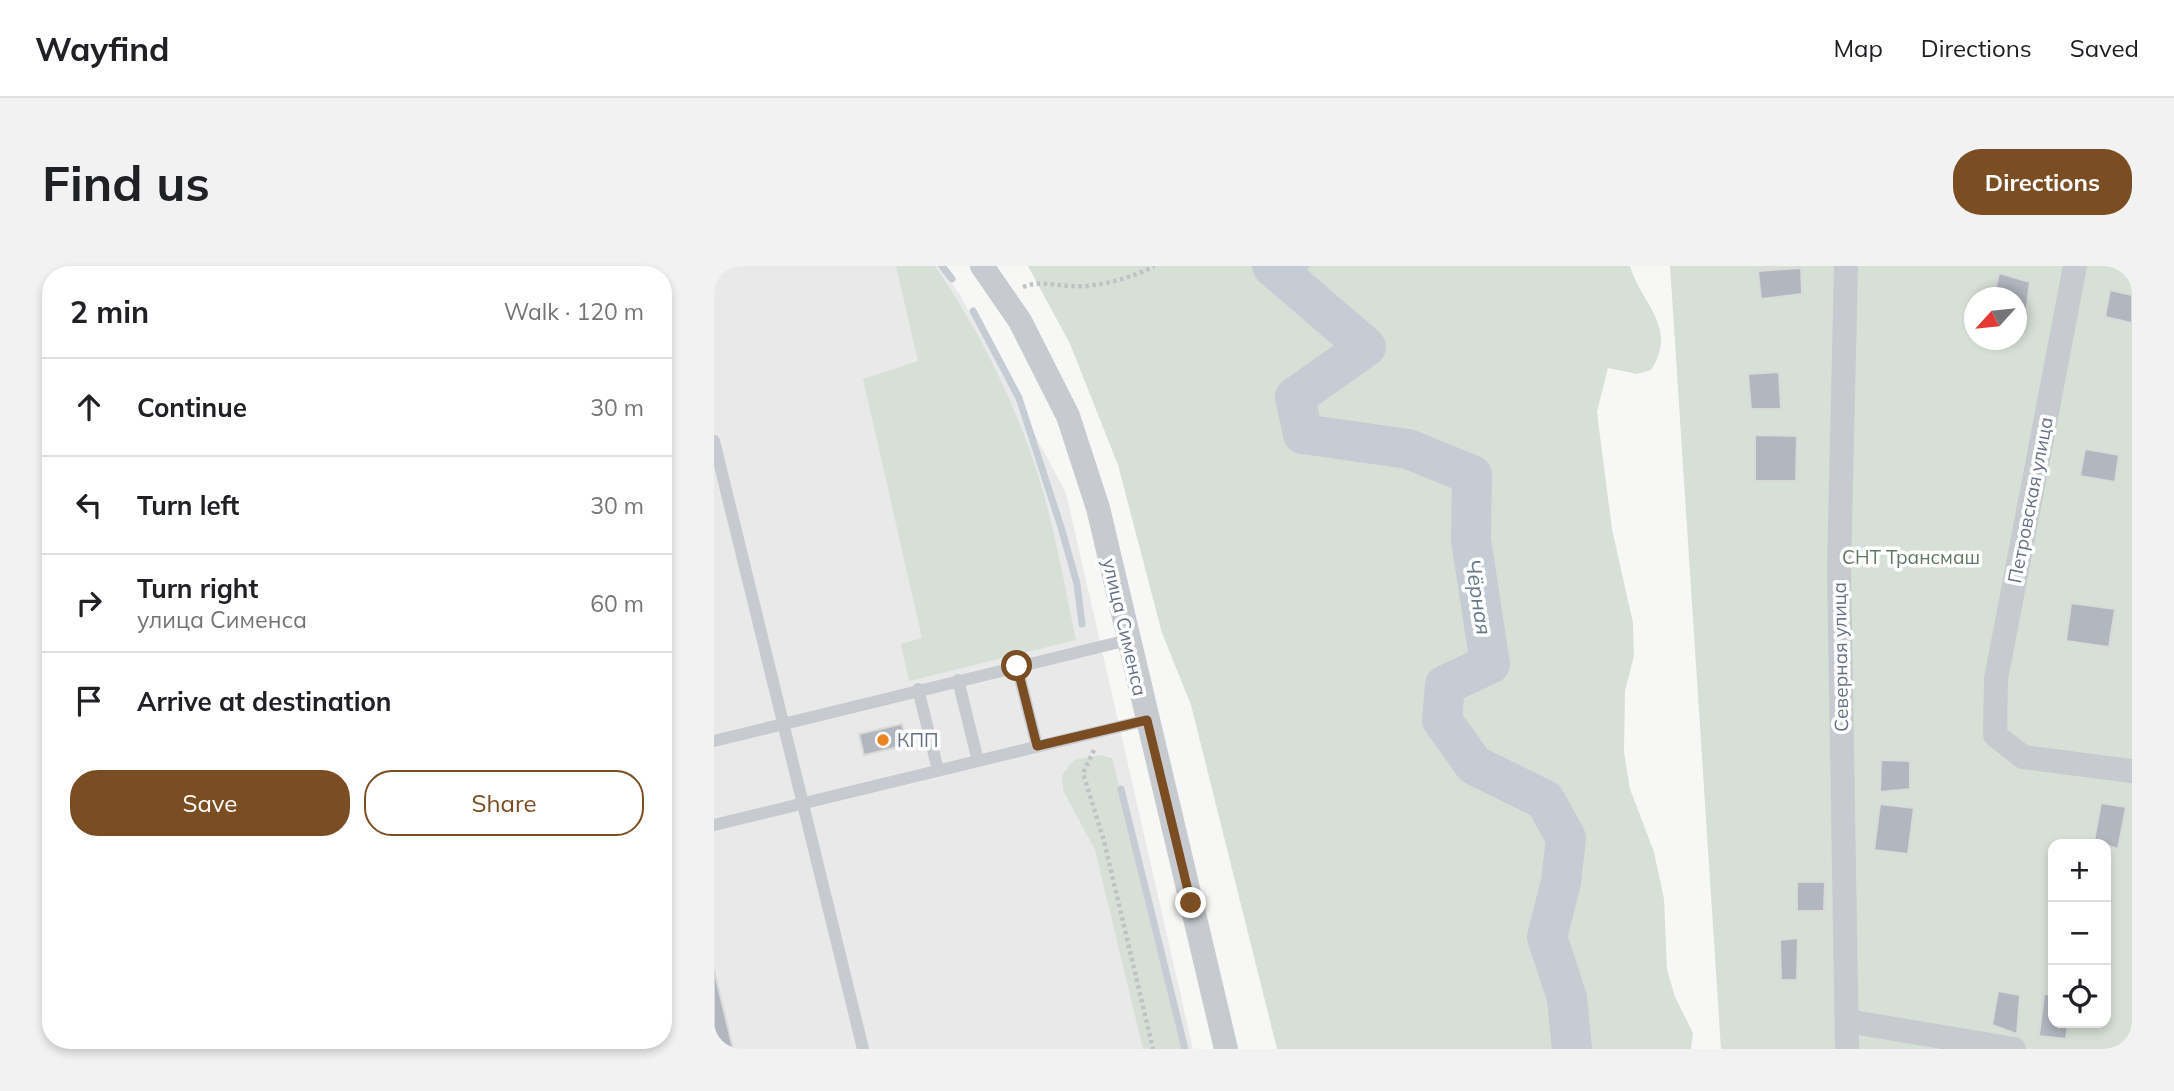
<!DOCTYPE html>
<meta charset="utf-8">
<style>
body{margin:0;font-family:Mulish,sans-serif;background:#f2f2f2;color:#202124}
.controls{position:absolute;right:21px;bottom:21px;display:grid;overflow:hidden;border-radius:14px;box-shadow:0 4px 10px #0003}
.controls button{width:63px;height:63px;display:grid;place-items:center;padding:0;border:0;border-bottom:2px solid #e0e0e0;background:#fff;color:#202124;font:35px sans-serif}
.compass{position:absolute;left:1250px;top:21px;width:63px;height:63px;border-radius:50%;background:#fff;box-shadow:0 4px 10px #0003;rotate:243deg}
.stop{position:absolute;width:21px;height:21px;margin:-16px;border:5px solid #7b4d23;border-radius:50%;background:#fff}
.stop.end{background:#7b4d23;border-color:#fff;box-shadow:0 2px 7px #0008}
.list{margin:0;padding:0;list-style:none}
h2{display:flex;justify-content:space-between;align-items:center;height:91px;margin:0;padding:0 28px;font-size:30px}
h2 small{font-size:23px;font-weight:400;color:#757577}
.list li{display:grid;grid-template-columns:46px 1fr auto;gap:21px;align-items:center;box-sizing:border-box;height:98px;padding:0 28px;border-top:2px solid #e0e0e0}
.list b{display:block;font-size:26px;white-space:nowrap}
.list p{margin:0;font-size:23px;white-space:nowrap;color:#757577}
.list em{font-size:23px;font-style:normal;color:#757577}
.actions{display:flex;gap:14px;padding:21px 28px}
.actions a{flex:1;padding:16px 0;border:2px solid #7b4d23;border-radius:28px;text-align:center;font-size:24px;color:#7b4d23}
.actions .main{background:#7b4d23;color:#fff}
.icon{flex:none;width:38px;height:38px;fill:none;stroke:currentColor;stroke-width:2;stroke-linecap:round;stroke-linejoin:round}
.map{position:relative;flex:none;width:1418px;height:783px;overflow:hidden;border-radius:28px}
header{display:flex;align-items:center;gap:42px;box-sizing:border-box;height:98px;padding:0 35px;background:#fff;border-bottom:2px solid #e0e0e0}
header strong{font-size:33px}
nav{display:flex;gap:38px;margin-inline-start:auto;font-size:24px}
.intro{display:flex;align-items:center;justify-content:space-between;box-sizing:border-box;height:168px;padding:0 42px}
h1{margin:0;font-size:49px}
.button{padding:18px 32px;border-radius:28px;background:#7b4d23;color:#fff;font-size:24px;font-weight:700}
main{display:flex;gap:42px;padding:0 42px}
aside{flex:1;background:#fff;border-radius:28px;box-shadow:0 4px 10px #0003}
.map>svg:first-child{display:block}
.built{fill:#e8e9e8}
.green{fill:#d7e0d6;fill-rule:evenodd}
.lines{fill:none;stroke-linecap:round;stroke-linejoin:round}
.stream{stroke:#c6ccd3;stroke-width:7}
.river{stroke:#c6ccd3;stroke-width:40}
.building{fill:#b2b7bf;stroke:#d9dad7;stroke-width:2}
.path{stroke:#c1c2c5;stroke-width:4.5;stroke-dasharray:3.5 3.5;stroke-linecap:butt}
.service{stroke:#c7cace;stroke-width:12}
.minor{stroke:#c7cace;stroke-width:24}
.route{stroke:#7b4d23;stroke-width:9}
.poi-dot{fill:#eb8322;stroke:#fff;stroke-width:2.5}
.labels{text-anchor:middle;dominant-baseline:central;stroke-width:7;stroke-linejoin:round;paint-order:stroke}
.street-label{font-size:19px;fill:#657087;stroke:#fff}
.park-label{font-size:19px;fill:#617962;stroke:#fff}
.poi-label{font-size:19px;fill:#657087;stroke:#fff;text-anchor:start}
.water-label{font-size:21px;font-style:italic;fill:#66778a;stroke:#fff}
</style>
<header>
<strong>Wayfind</strong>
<nav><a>Map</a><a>Directions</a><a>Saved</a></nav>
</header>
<div class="intro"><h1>Find us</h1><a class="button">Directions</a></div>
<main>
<aside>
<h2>2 min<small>Walk · 120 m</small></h2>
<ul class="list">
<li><svg class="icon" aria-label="ahead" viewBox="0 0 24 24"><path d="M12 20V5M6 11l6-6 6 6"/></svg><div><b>Continue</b></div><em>30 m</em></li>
<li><svg class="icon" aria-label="left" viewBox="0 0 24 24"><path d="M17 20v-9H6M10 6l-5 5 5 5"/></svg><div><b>Turn left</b></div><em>30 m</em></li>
<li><svg class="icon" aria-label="right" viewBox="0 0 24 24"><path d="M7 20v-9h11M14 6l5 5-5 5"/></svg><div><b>Turn right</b><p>улица Сименса</p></div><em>60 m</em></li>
<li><svg class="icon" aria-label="arrive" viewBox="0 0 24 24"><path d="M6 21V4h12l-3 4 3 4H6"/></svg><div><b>Arrive at destination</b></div></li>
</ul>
<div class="actions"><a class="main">Save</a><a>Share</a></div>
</aside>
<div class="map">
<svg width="1418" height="783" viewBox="0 0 1418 783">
<rect width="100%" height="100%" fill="#f7f8f5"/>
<polygon class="built" points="0,0 225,0 246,29 352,227 479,783 0,783"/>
<g class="green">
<path d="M182 0H221C261 58 295 124 318 191 339 250 349 313 362 374L195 415 187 378 208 372 149 113 204 95Z"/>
<path d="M314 0H916C927 38 965 61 937 104L923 108 894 102 883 146 885 162 898 263 919 357 920 390 911 425 910 486 916 523 940 586 950 633 953 703 961 731 979 767 977 783H563L477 439 448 367 404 199 356 78Z"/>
<path d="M956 0H1418V783H1007ZM1260 32H1302V74H1260ZM1339 578H1392V757H1339Z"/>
<polygon points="385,489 398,492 469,783 429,783 381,584 349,524 348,509 360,494"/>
</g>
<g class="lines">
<g class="stream">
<polyline points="228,0 238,13"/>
<polyline points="578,14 592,0"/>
<polyline points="259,45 305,132 347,261 363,318 368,358"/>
<polyline points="407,523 471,783"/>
</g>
<polyline class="river" points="558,0 652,81 581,131 589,168 694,183 758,209 757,274 776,398 731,419 728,454 760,499 831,534 852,572 847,616 833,671 853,732 858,783"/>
</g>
<g class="building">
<polygon points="1087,2 1088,28 1047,33 1044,5"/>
<polygon points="1285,7 1316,16 1312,46 1302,44 1302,32 1280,32"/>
<polygon points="1396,24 1418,29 1418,57 1391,51"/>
<polygon points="1065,106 1067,143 1037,143 1034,108"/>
<polygon points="1041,169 1083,170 1082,215 1041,215"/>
<polygon points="1371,183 1405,189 1401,216 1366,210"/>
<polygon points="1357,337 1401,343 1395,381 1352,375"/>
<polygon points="188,458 193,479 150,489 145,468"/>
<polygon points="1167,494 1196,495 1196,523 1166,526"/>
<polygon points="1387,537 1412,541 1404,583 1380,575"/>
<polygon points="1166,538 1200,542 1194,588 1160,584"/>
<polygon points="1083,616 1111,616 1110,645 1083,645"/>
<polygon points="1084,672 1083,714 1067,714 1066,674"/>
<polygon points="0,704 19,783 0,783"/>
<polygon points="1284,725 1306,729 1303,768 1278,759"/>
<polygon points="1330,728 1339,729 1339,757 1354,757 1352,773 1325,770"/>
</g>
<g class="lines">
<g class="path">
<path d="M309 21C327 14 341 20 359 20 382 22 421 11 440 0"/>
<polyline points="380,484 369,507 390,575 439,783"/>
</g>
<g class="service">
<polyline points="0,175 149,783"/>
<polyline points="303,400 323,480"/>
<polyline points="244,414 264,495"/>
<polyline points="204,423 224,504"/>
<polyline points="0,475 414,374"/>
<polyline points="0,559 433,454"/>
</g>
<g class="minor">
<polyline points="268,0 306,55 354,150 384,242 512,783"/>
<polyline points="1132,0 1125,303 1133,783"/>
<polyline points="1361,0 1282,413 1281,469 1309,491 1418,505"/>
<polyline points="1133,755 1300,783"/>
</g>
</g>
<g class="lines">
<polyline class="route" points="303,400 323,480 433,454 477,637"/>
</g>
<circle class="poi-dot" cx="169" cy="474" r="7"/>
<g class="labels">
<g class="street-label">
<text transform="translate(1316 234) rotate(-79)">Петровская улица</text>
<text transform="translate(411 361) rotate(77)">улица Сименса</text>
<text transform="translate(1126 391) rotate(-91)">Северная улица</text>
</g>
<g class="park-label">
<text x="1197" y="291">СНТ Трансмаш</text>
</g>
<g class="poi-label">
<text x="183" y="474">КПП</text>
</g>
<g class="water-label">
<text transform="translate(765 331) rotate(81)">Чёрная</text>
</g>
</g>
</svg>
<div class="controls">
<button>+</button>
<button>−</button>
<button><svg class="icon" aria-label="locate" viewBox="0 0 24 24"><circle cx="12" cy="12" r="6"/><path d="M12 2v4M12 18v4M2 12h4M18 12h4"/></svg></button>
</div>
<svg class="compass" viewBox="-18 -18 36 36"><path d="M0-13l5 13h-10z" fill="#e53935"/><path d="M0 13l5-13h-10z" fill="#757577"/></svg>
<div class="stop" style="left:303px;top:400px"></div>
<div class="stop end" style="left:477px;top:637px"></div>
</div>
</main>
